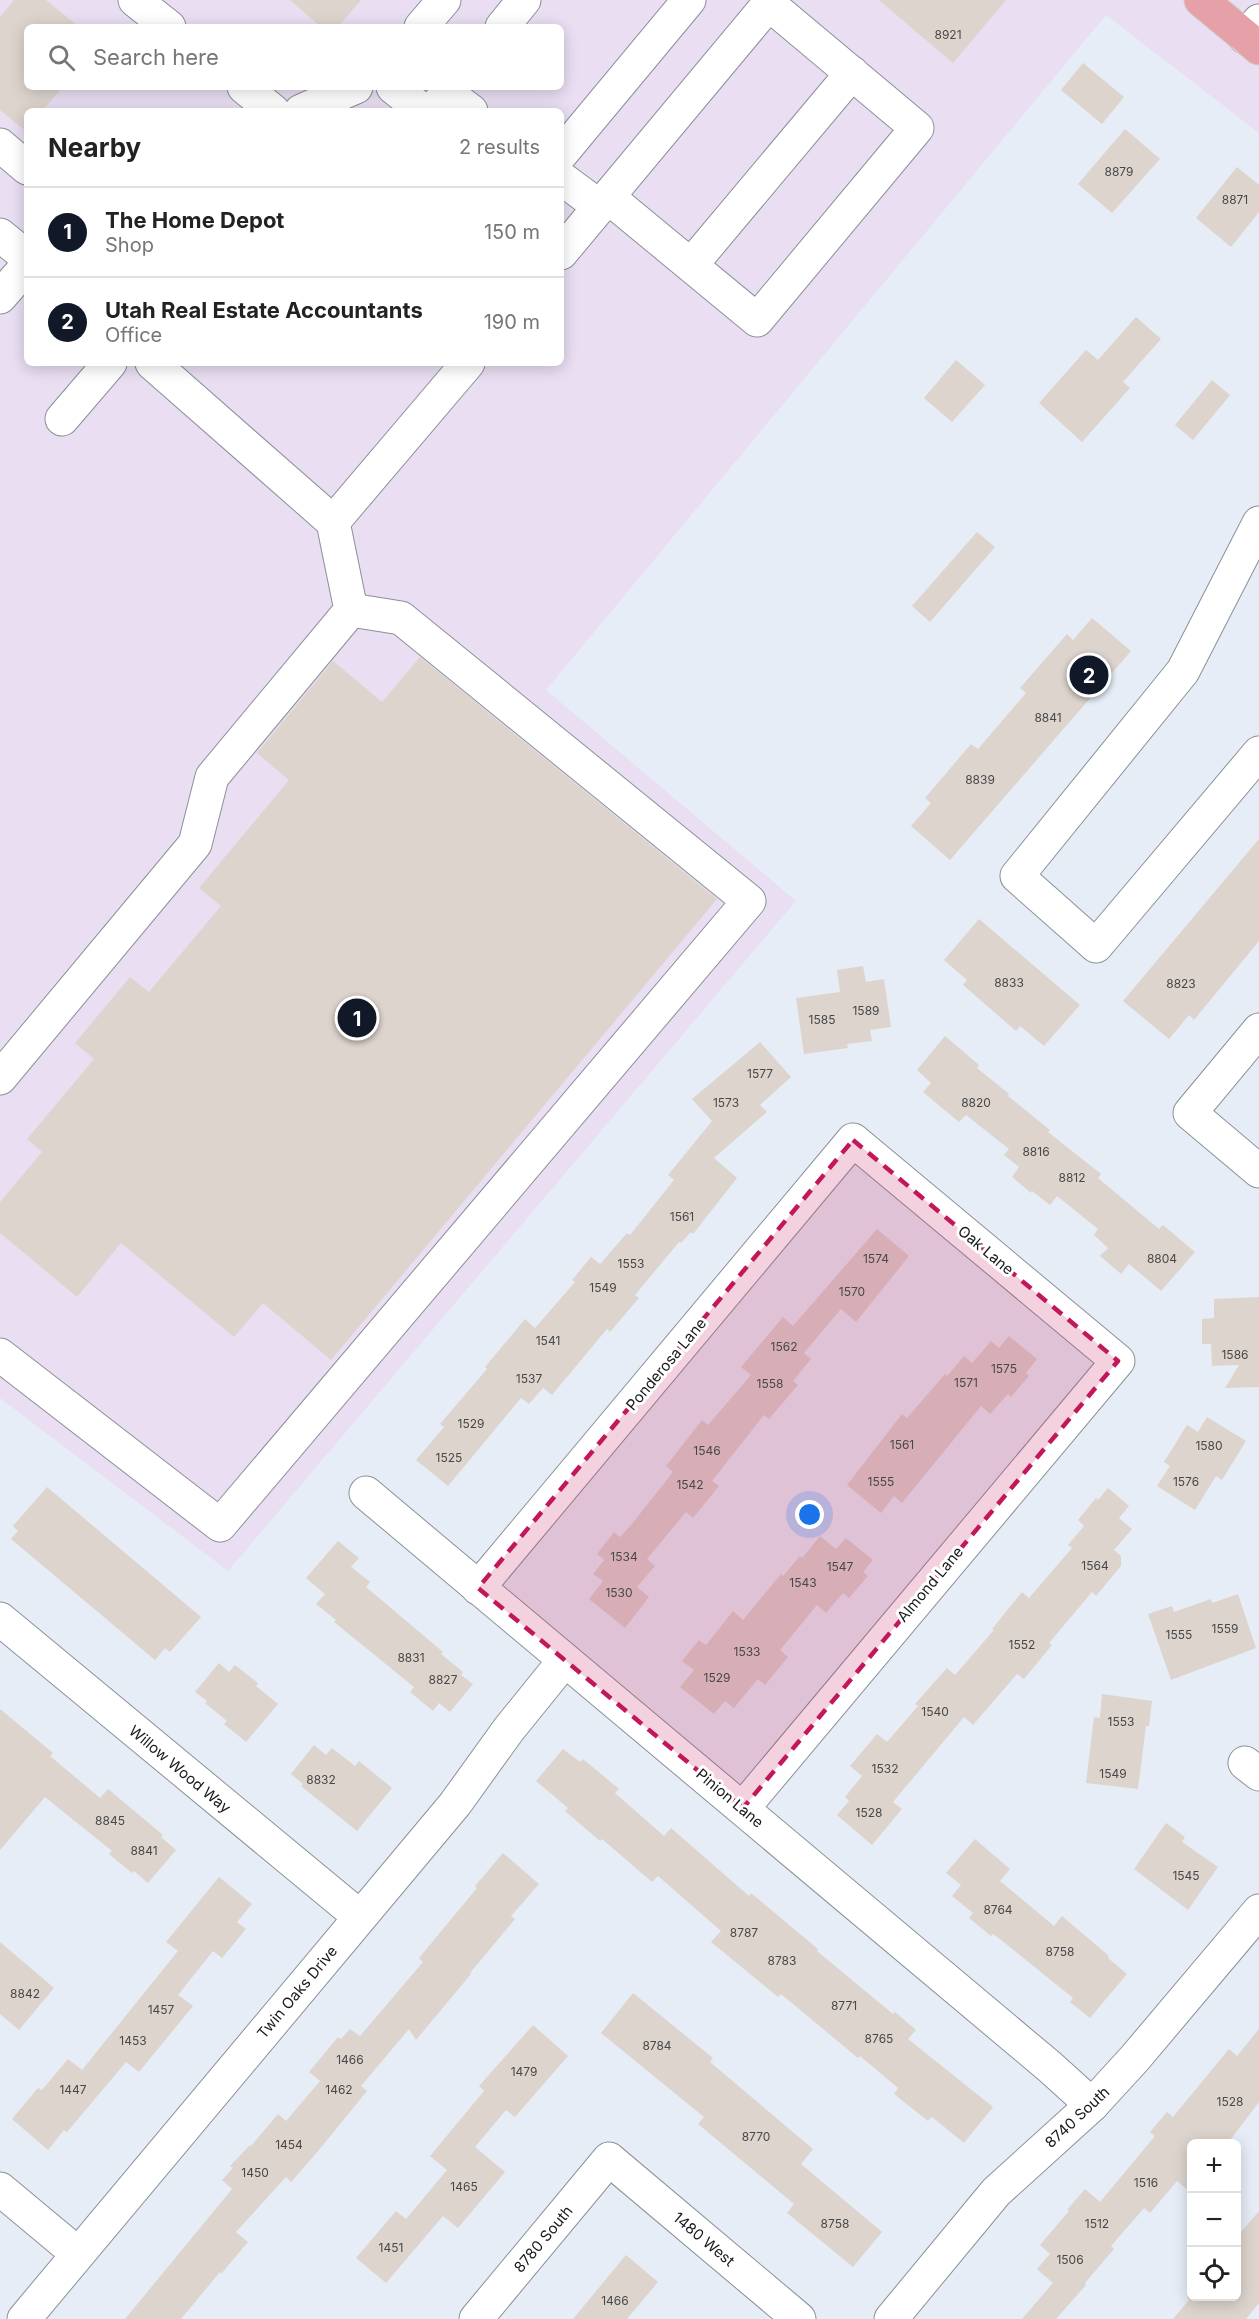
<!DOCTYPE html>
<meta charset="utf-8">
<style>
body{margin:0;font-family:Inter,sans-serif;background:#f2f2f2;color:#222}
.controls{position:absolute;right:18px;bottom:18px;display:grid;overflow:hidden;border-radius:9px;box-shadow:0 3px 15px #0003}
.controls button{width:54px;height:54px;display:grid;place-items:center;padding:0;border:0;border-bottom:2px solid #e0e0e0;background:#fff;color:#222;font:30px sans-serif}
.you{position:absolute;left:810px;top:1515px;width:21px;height:21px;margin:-15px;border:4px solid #fff;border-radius:50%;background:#1a73e8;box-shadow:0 0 0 9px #1a73e833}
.badge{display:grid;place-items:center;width:39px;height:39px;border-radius:50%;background:#111827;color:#fff;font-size:20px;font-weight:700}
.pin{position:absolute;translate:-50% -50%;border:3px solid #fff;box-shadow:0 2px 6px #0006}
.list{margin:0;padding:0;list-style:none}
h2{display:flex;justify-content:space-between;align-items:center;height:78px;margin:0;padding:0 24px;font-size:26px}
h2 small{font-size:20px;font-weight:400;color:#767676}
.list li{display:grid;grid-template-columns:39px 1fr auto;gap:18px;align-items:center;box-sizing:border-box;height:90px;padding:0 24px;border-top:2px solid #e0e0e0}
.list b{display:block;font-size:22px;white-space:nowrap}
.list p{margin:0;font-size:20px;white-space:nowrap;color:#767676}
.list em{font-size:20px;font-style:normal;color:#767676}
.icon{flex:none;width:33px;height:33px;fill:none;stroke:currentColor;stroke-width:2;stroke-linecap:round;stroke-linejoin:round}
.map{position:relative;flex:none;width:1259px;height:2319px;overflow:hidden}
.search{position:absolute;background:#fff;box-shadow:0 3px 15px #0003;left:24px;top:24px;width:540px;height:66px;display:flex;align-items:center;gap:15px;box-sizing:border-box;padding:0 21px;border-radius:9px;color:#767676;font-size:22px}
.panel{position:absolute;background:#fff;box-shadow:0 3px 15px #0003;left:24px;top:108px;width:540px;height:258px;border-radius:9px}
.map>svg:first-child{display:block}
.commercial{fill:#e9def2;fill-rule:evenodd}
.building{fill:#ddd4cd}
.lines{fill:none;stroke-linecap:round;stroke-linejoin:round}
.minor-casing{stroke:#8a9198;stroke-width:35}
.major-casing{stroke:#cccdcd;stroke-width:35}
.minor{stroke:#fff;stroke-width:33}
.major{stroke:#e5a1a7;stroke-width:33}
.marked{fill:#c2185b;fill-opacity:0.2;stroke:#c2185b;stroke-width:4.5;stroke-dasharray:12 8;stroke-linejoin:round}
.labels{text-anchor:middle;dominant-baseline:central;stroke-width:6;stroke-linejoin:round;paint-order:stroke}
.number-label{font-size:12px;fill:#484849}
.street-label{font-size:15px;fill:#171a1d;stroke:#fff}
</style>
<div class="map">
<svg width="1259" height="2319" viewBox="0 0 1259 2319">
<rect width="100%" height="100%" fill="#e6edf6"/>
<path class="commercial" d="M0 0H1259V133L1106 15 546 690 796 901 228 1571 0 1398ZM27 27H561V87H27ZM27 111H561V363H27Z"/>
<g class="building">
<polygon points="14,0 46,0 79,27 27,27 27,87 63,87 42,111 27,111 27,132 0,110 0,17"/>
<polygon points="290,0 361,0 338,27 321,27"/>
<polygon points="879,0 1006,0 953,63"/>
<polygon points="1083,63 1124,97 1102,124 1061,90"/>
<polygon points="1125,129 1160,159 1112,213 1078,184"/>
<polygon points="1237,167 1259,185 1259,212 1231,247 1196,218"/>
<polygon points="1136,317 1161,339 1123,382 1130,388 1082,442 1039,403 1086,350 1098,360"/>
<polygon points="956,360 985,385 952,422 924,398"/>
<polygon points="1212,380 1230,395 1193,440 1175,425"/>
<polygon points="977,532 995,547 930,622 912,606"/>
<polygon points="1092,618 1131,651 950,860 911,826 931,803 925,798 971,744 978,749 1026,693 1020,688 1067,634 1073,640"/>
<polygon points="420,657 717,899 331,1360 263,1303 234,1337 121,1243 77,1297 0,1233 0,1202 42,1152 27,1139 94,1059 75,1043 130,977 149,992 221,906 199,888 289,780 257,753 333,661 382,702"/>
<polygon points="1259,839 1259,941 1194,1020 1189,1015 1169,1039 1123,1001"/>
<polygon points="979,919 1080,1005 1044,1046 1020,1026 1016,1031 963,985 967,980 944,960"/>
<polygon points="863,966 866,982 884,979 891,1027 870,1030 872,1041 847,1044 848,1048 804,1054 796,998 840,992 837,970"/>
<polygon points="945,1036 979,1065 977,1068 1009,1094 1008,1096 1050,1130 1048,1132 1101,1174 1098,1178 1159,1229 1163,1225 1195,1252 1161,1291 1129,1264 1121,1274 1100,1256 1108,1248 1094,1235 1098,1229 1057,1196 1050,1205 1032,1191 1031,1193 1012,1177 1019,1167 1004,1155 1009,1149 966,1115 959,1122 923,1092 931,1083 917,1070"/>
<polygon points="760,1042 791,1077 760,1105 767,1112 714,1158 737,1178 693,1234 691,1232 681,1243 679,1242 635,1295 639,1298 610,1332 607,1329 552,1395 543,1388 529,1404 521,1398 448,1486 416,1460 444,1427 440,1424 487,1369 485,1367 525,1319 535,1328 575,1282 572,1280 591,1257 600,1264 627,1233 630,1235 674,1180 668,1175 712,1121 692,1099"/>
<polygon points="877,1229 909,1256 856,1322 841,1309 804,1353 811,1359 793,1381 798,1385 769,1419 764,1415 712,1481 719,1486 693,1518 686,1512 647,1559 655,1566 637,1587 649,1597 625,1628 589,1599 603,1581 593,1574 604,1560 597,1554 614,1532 620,1537 631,1525 673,1472 666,1466 702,1420 708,1425 751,1375 741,1367 783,1317 793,1326"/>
<polygon points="1259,1297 1259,1387 1225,1388 1239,1365 1212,1366 1211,1344 1202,1344 1202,1319 1214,1318 1214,1299"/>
<polygon points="1009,1336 1037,1359 1026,1373 1029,1376 1011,1397 1008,1394 990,1414 981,1406 902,1503 894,1496 881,1513 847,1485 902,1414 907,1418 945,1374 947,1376 964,1356 972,1363 991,1341 999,1348"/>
<polygon points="1207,1417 1246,1441 1222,1480 1216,1476 1195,1510 1157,1486 1170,1466 1164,1462 1187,1425 1198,1432"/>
<polygon points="47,1487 201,1617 170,1652 165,1648 155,1660 11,1539 18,1531 13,1526"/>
<polygon points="1108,1488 1129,1506 1119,1518 1132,1529 1114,1550 1121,1556 1121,1566 1096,1596 1092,1592 1049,1643 1052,1645 1024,1679 1017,1674 973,1725 964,1717 893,1802 902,1809 872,1845 837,1815 849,1801 845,1797 862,1776 850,1766 877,1734 887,1742 918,1706 915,1704 947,1668 955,1675 994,1630 992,1629 1022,1592 1029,1598 1072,1548 1068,1545 1084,1526 1078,1520 1096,1498 1098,1500"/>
<polygon points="820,1536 836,1549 846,1538 873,1560 863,1572 868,1576 849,1598 843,1593 826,1613 817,1605 780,1650 788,1657 765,1685 758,1679 734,1708 725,1701 714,1714 680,1687 694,1670 682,1661 699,1640 706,1645 733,1611 743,1620 781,1574 783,1576 800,1556 802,1558"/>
<polygon points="338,1541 359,1558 351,1567 370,1582 366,1587 443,1652 441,1654 463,1672 461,1675 473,1684 450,1712 439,1703 433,1711 410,1692 414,1687 334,1622 336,1620 316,1604 325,1594 306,1578"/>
<polygon points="1238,1594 1256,1648 1171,1680 1148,1614 1172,1606 1174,1612 1211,1599 1212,1603"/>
<polygon points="219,1663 229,1672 235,1665 258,1683 256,1686 278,1704 246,1742 224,1724 227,1721 205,1703 207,1701 195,1692"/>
<polygon points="1102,1694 1152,1701 1149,1726 1146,1726 1138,1789 1086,1783 1094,1717 1100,1718"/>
<polygon points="0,1709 53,1753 50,1756 100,1798 108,1789 163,1835 161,1837 176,1850 148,1883 134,1871 132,1873 109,1854 112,1851 45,1797 0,1850"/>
<polygon points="314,1745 326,1755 332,1748 355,1766 359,1761 392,1788 357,1831 301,1786 303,1784 291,1774"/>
<polygon points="563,1749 580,1762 583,1759 619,1789 615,1793 664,1836 671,1828 749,1896 751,1893 818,1949 817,1951 893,2014 895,2012 916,2030 908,2039 993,2107 964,2143 932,2117 928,2121 894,2094 898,2088 860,2056 858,2058 781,1994 778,1997 711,1942 721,1931 658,1876 652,1882 602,1839 600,1841 565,1811 568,1808 536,1781"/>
<polygon points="1166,1823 1185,1837 1182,1842 1218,1867 1188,1910 1134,1869"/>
<polygon points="975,1839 1010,1869 1000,1881 1054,1926 1062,1916 1109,1956 1108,1958 1127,1974 1090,2018 1070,2002 1073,1998 1005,1943 993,1934 991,1936 969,1918 973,1913 952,1896 961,1885 946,1873"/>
<polygon points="503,1853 539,1884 511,1916 515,1919 470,1973 471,1974 416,2040 409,2029 361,2086 367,2091 319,2150 291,2182 286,2177 236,2232 248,2242 221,2274 220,2272 181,2319 125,2319 232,2189 222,2180 233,2168 230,2166 250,2145 251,2146 278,2114 286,2121 320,2081 309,2072 338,2037 341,2039 350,2029 360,2036 423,1962 419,1958 477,1888 475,1886"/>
<polygon points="219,1877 252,1904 237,1922 246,1929 222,1958 213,1951 178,1995 193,2006 139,2072 126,2062 67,2132 64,2130 48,2150 12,2119 38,2088 42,2090 68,2059 82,2070 178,1951 166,1942"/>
<polygon points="0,1942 54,1988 19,2030 0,2014"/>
<polygon points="633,1993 713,2058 710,2062 813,2149 801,2164 882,2232 853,2267 787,2213 794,2204 698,2124 704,2117 601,2033"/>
<polygon points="533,2025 568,2056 515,2117 506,2110 475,2147 505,2172 458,2228 443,2216 386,2283 356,2258 396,2211 406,2219 447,2170 430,2156 484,2091 479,2086"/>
<polygon points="1259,2029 1259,2102 1227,2144 1191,2144 1191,2193 1177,2181 1150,2213 1144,2208 1111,2246 1114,2249 1085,2283 1086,2285 1056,2319 1022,2319 1053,2283 1037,2269 1050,2254 1040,2245 1069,2211 1067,2210 1085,2189 1100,2202 1155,2136 1150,2132 1167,2112 1173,2117 1229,2049 1237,2056"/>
<polygon points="1259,2211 1259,2303 1246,2319 1173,2319 1189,2300 1187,2298 1191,2292 1191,2296 1236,2296 1236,2238"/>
<polygon points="626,2255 658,2282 627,2319 573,2319"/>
</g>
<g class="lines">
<defs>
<g id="minor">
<polyline points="135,0 169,27"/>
<polyline points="421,27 444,0"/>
<polyline points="502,27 524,0"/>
<polyline points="1245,37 1259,21"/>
<polyline points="244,87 273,111"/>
<polyline points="393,87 423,111"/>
<polyline points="447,93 471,111"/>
<polyline points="301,111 356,87"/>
<polyline points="432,111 452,87"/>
<polyline points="0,145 27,168"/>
<polyline points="561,154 689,0"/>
<polyline points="561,178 600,207"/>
<polyline points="608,197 757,320 917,128 769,4"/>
<polyline points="0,235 27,257"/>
<polyline points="561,253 772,0"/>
<polyline points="691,265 852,73"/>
<polyline points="0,297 27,266"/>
<polyline points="152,363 333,522 468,363"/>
<polyline points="62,419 110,363"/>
<polyline points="1259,523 1183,671 1017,876 1096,946 1259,753"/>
<polyline points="1259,1030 1190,1113 1259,1171"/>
<polyline points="0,1078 195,844 212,777 351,610 333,522"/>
<polyline points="0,1355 220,1525 749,901 401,618 351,610"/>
<polyline points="366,1493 1050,2067 1092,2105"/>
<polyline points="478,1588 853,1140 1118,1361 743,1808"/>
<polyline points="0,1619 360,1917"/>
<polyline points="1245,1763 1259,1774"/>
<polyline points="0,2189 78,2254"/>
<polyline points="24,2319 455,1804 509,1729 564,1661"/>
<polyline points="476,2319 609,2159 799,2319"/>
<polyline points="891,2319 996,2192 1092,2105 1135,2058 1259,1911"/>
</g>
<polyline id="major" points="1201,0 1259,48"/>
</defs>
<use href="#minor" class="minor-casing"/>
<use href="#major" class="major-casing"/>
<use href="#minor" class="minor"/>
<use href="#major" class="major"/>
</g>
<path class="marked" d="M853 1140 1118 1361 743 1808 478 1588Z"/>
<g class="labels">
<g class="number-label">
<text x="948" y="34">8921</text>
<text x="1119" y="171">8879</text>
<text x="1235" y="199">8871</text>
<text x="1048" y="717">8841</text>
<text x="980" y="779">8839</text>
<text x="1009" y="982">8833</text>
<text x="1181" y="983">8823</text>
<text x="866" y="1010">1589</text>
<text x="822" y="1019">1585</text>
<text x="760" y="1073">1577</text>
<text x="726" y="1102">1573</text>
<text x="976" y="1102">8820</text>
<text x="1036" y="1151">8816</text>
<text x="1072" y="1177">8812</text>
<text x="682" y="1216">1561</text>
<text x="876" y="1258">1574</text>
<text x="1162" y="1258">8804</text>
<text x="631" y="1263">1553</text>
<text x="603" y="1287">1549</text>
<text x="852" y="1291">1570</text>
<text x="548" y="1340">1541</text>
<text x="784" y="1346">1562</text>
<text x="1235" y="1354">1586</text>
<text x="1004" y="1368">1575</text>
<text x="529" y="1378">1537</text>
<text x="966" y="1382">1571</text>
<text x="770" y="1383">1558</text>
<text x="471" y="1423">1529</text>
<text x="902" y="1444">1561</text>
<text x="1209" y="1445">1580</text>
<text x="707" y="1450">1546</text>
<text x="449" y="1457">1525</text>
<text x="881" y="1481">1555</text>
<text x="1186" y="1481">1576</text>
<text x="690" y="1484">1542</text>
<text x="624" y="1556">1534</text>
<text x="1095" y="1565">1564</text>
<text x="840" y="1566">1547</text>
<text x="803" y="1582">1543</text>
<text x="619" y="1592">1530</text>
<text x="1225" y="1628">1559</text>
<text x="1179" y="1634">1555</text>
<text x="1022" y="1644">1552</text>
<text x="747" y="1651">1533</text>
<text x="411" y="1657">8831</text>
<text x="717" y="1677">1529</text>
<text x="443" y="1679">8827</text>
<text x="935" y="1711">1540</text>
<text x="1121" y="1721">1553</text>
<text x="885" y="1768">1532</text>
<text x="1113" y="1773">1549</text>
<text x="321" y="1779">8832</text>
<text x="869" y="1812">1528</text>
<text x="110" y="1820">8845</text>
<text x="144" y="1850">8841</text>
<text x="1186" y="1875">1545</text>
<text x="998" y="1909">8764</text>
<text x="744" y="1932">8787</text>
<text x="1060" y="1951">8758</text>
<text x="782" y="1960">8783</text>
<text x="25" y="1993">8842</text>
<text x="844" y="2005">8771</text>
<text x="161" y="2009">1457</text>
<text x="879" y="2038">8765</text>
<text x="133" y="2040">1453</text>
<text x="657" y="2045">8784</text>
<text x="350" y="2059">1466</text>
<text x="524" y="2071">1479</text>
<text x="73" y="2089">1447</text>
<text x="339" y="2089">1462</text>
<text x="1230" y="2101">1528</text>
<text x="756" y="2136">8770</text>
<text x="289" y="2144">1454</text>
<text x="255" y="2172">1450</text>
<text x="1146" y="2182">1516</text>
<text x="464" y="2186">1465</text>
<text x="835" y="2223">8758</text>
<text x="1097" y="2223">1512</text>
<text x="391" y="2247">1451</text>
<text x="1070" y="2259">1506</text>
<text x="615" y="2300">1466</text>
</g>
<g class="street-label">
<text transform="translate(986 1250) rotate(40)">Oak Lane</text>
<text transform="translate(666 1364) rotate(-50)">Ponderosa Lane</text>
<text transform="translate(930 1584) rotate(-50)">Almond Lane</text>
<text transform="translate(180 1769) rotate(40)">Willow Wood Way</text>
<text transform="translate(730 1798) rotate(40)">Pinion Lane</text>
<text transform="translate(297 1992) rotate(-50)">Twin Oaks Drive</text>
<text transform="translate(1077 2117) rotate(-43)">8740 South</text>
<text transform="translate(543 2239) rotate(-50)">8780 South</text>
<text transform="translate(704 2239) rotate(40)">1480 West</text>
</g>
</g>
</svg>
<div class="controls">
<button>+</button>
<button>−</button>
<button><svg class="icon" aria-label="locate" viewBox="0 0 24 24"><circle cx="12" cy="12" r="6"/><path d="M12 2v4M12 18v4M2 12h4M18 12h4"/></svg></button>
</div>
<div class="you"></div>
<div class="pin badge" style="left:357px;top:1018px">1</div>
<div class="pin badge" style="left:1089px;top:675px">2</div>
<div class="search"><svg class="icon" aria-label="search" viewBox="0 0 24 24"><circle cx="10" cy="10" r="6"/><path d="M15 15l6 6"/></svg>Search here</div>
<section class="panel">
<h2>Nearby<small>2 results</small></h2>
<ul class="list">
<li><span class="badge">1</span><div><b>The Home Depot</b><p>Shop</p></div><em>150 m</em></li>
<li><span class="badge">2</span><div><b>Utah Real Estate Accountants</b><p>Office</p></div><em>190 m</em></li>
</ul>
</section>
</div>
